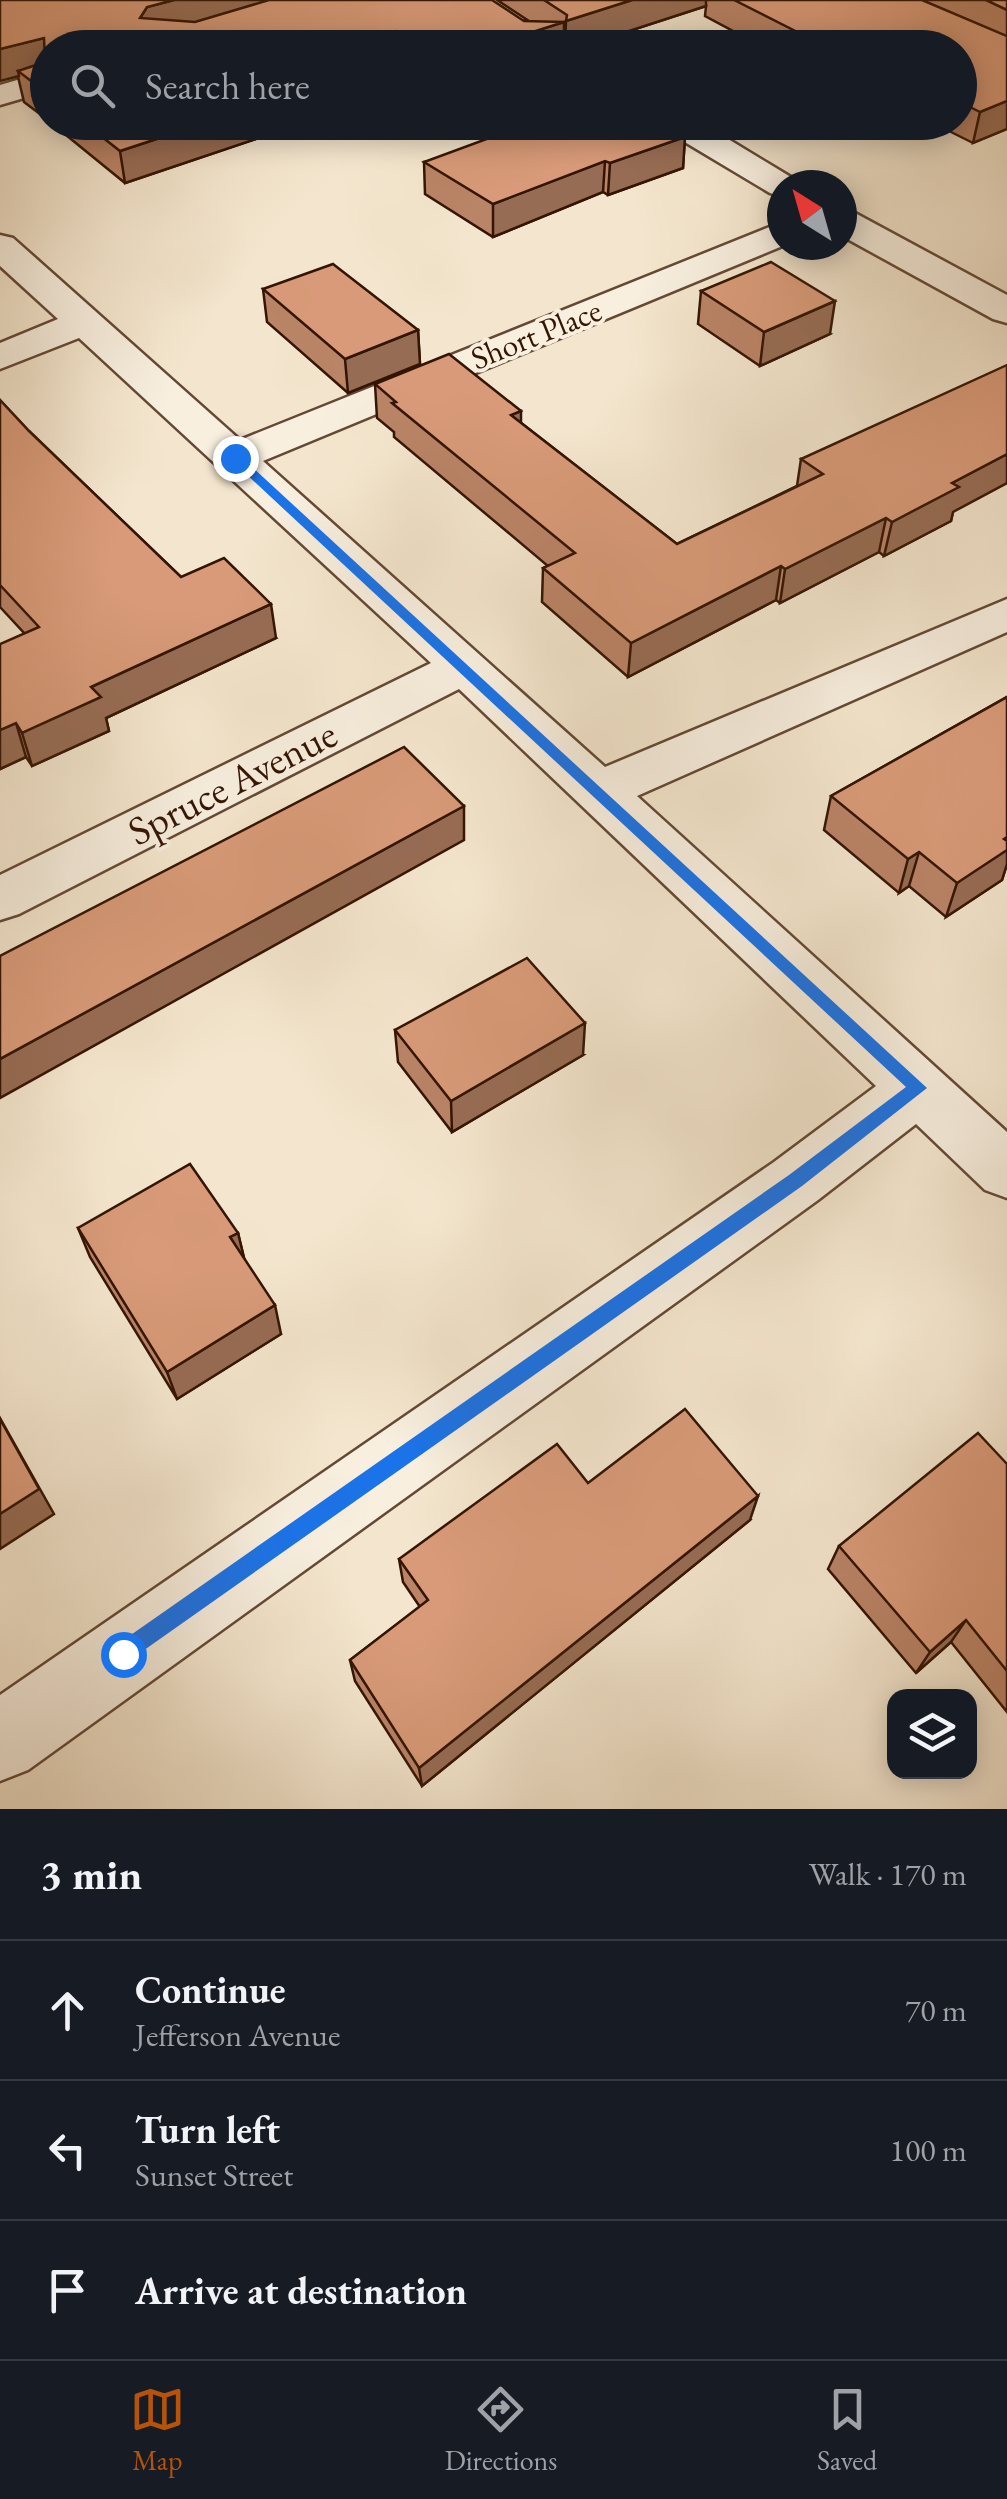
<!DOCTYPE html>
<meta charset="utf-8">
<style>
body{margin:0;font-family:"EB Garamond",serif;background:#20242c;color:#f1f3f6}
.controls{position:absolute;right:30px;bottom:30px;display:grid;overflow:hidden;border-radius:20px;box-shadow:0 5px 25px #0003}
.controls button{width:90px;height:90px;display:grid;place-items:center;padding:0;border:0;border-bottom:2px solid #363941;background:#171b24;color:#f1f3f6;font:50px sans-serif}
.compass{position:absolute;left:767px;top:170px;width:90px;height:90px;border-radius:50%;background:#171b24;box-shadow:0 5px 25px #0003;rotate:323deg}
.stop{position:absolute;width:30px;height:30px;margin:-22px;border:8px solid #1a73e8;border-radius:50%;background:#fff}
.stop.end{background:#1a73e8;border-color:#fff;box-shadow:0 2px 10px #0008}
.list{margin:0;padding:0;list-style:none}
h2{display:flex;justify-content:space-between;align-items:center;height:130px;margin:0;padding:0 40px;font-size:42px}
h2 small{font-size:32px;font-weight:400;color:#9ea1a6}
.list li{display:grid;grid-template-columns:65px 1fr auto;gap:30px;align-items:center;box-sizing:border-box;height:140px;padding:0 40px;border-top:2px solid #363941}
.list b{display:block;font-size:38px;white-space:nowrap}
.list p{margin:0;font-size:32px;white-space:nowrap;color:#9ea1a6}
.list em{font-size:32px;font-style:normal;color:#9ea1a6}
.icon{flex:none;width:55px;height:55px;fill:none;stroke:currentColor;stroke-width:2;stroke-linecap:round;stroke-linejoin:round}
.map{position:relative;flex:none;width:1007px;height:1809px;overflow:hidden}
.search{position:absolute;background:#171b24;box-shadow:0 5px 25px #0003;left:30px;right:30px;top:30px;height:110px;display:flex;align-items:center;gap:25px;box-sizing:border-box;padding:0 35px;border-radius:55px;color:#9ea1a6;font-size:38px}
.sheet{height:550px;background:#171b24}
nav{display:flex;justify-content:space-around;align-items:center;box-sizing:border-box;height:140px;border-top:2px solid #363941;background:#171b24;font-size:28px;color:#9ea1a6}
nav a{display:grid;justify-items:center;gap:5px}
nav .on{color:#b45309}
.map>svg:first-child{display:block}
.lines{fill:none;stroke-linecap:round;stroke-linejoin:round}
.minor-casing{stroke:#644836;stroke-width:5}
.minor{fill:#f8efdf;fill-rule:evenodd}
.wall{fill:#ba8467;stroke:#341403;stroke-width:2.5}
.shaded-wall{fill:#976c54;stroke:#341403;stroke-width:2.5}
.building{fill:#d89a78;stroke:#341403;stroke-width:2.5}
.route{fill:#1a73e8}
.labels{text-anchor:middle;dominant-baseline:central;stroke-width:8;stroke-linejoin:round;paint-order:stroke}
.far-street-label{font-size:32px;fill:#341403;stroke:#f8efdf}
.street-label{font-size:40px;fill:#341403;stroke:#f8efdf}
</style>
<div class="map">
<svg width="1007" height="1809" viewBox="0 0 1007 1809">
<rect width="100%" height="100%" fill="#f4e6ce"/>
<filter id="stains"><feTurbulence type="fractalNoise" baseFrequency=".002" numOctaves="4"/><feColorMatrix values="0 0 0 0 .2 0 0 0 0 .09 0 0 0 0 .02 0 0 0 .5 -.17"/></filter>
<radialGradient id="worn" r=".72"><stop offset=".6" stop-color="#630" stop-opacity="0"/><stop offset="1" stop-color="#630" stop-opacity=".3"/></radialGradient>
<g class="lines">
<defs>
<g id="minor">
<polygon points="48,71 48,91 0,105 0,85"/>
<polygon points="659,122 700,122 794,179 799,185 782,185 782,197 770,193 663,129"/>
<polygon points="842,210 855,213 1007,295 1007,323 993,319 842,236"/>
<polygon points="782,222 785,245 263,461 605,767 1007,599 1007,632 637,796 1007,1132 1007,1198 985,1190 916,1124 818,1200 28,1770 0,1781 0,1695 774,1162 876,1086 459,689 19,914 0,920 0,875 431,663 79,338 0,369 0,343 58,319 0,266 0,235 13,238 240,440"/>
</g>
</defs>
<use href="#minor" class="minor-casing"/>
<use href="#minor" class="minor"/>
</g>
<g class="wall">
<polygon points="0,0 529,21 497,0 1007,0 1007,129 973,143 931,122 960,122 960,48 765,48 705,16 706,6 577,48 565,48 564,43 564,48 48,48 48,120 24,102"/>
<polygon points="50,122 254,122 256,139 125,183"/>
<polygon points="685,137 683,168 608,195 603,192 493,237 425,194 424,162"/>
<polygon points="263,289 418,330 420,364 348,393 267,322"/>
<polygon points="701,291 830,334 760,366 698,324"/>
<polygon points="375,384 521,423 677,544 797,486 801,459 953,512 951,521 884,556 879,552 780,603 776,600 628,677 542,602 543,568 548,566 394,437 394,432 377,418"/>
<polygon points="0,400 29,431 181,577 276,638 106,718 109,731 32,766 26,757 0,769 24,633 0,607"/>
<polygon points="1007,697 1007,864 1002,880 946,917 909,886 899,893 824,830 831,796"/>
<polygon points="395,1030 583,1055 452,1132 398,1062"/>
<polygon points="78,1228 238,1233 244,1258 281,1334 177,1399 90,1257"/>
<polygon points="1007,1464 1007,1712 951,1642 916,1673 828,1569 839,1546"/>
<polygon points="588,1483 750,1520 422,1786 355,1681 350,1660 420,1607 403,1582 399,1559"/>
</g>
<g class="shaded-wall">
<polygon points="174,0 282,0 152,37 140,18 147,7"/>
<polygon points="632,0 706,0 706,6 577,48 565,48 566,21"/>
<polygon points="564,22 564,48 482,48"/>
<polygon points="396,31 397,48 342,48"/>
<polygon points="44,38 48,69 18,71 19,76 0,81 0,49"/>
<polygon points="828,38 826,48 816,48 817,42"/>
<polygon points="1007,101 1007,129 973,143 980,112"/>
<polygon points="208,122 254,122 256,139 125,183 120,151"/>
<polygon points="685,137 683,168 608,195 610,163"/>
<polygon points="605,161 603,192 493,237 493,204"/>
<polygon points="835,301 830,334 760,366 764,332"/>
<polygon points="418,330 420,364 348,393 345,359"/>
<polygon points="521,411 521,445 511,415"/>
<polygon points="1007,454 1007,483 953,512 951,521 884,556 892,522 952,483"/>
<polygon points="886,518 879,552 780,603 785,569"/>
<polygon points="781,566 776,600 628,677 631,643"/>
<polygon points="271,604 276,638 106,718 109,731 32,766 22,733 91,687"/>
<polygon points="16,723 26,757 0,769 0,730"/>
<polygon points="464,806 464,840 0,1098 0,1059"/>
<polygon points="1007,837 1007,864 1002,880 946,917 957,883"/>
<polygon points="919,852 909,886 899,893 908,859"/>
<polygon points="585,1023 583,1055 452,1132 451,1101"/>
<polygon points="238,1233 245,1262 230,1237"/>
<polygon points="275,1305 281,1334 177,1399 167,1372"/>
<polygon points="0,1418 54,1514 0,1549"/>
<polygon points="758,1496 750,1520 422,1786 419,1768"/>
<polygon points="966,1620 951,1642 916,1673 930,1652"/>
</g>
<g class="building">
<polygon points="0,0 174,0 147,7 140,18 195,22 269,0 492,0 524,21 564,22 482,48 424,48 396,31 342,48 48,48 48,94 18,71 45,62 44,38 0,49"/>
<polygon points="544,0 632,0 566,21 567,15"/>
<polygon points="734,0 922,0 1007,36 1007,101 980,112 960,102 960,48 847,48 828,38 817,42"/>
<polygon points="986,0 1007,0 1007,10"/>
<polygon points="83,122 208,122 120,151"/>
<polygon points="533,122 662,122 685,137 610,163 605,161 493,204 424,162"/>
<polygon points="771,262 835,301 764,332 701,291"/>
<polygon points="333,264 418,330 345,359 263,289"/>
<polygon points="449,354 521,411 511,415 677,544 823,474 801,459 1007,365 1007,454 952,483 959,487 892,522 886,518 785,569 781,566 631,643 543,568 575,553 392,403 396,402 375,384"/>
<polygon points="0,400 29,431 181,577 224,558 271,604 91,687 101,697 22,733 16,723 0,730 0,644 39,627 0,585"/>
<polygon points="1007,697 1007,837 1004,839 1007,841 1007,850 957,883 919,852 908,859 831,796"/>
<polygon points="404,747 464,806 0,1059 0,956"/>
<polygon points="527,958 585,1023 451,1101 395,1030"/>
<polygon points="190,1164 238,1233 230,1237 275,1305 167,1372 78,1228"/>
<polygon points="685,1409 758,1496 419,1768 350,1660 428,1600 399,1559 557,1444 588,1483"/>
<polygon points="0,1419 39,1489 0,1514"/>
<polygon points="978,1433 1007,1464 1007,1671 966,1620 930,1652 839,1546"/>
</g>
<polygon class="route" points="231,455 239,455 927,1088 802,1186 123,1665 115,1662 112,1654 115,1646 789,1175 906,1087 231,460"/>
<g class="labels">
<g class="far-street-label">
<text transform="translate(536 334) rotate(-22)">Short Place</text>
</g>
<g class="street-label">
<text transform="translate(232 782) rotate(-27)">Spruce Avenue</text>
</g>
</g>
<rect width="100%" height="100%" filter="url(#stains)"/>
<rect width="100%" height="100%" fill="url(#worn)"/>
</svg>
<div class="controls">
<button><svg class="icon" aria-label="layers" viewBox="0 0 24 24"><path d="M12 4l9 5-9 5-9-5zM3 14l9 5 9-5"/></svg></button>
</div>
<svg class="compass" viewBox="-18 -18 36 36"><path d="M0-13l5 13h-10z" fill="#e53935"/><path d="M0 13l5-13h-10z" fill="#9ea1a6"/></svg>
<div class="stop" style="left:123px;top:1654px"></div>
<div class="stop end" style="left:235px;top:458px"></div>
<div class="search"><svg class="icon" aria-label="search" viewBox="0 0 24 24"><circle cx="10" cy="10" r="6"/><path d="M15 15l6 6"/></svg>Search here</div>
</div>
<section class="sheet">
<h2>3 min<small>Walk · 170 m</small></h2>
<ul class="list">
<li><svg class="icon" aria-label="ahead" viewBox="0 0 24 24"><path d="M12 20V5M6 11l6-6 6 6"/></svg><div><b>Continue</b><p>Jefferson Avenue</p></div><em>70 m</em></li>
<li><svg class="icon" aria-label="left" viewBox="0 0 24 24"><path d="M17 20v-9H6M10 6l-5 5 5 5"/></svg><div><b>Turn left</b><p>Sunset Street</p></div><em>100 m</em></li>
<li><svg class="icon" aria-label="arrive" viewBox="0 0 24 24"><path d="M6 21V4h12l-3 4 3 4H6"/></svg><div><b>Arrive at destination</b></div></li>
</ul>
</section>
<nav>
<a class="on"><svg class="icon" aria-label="map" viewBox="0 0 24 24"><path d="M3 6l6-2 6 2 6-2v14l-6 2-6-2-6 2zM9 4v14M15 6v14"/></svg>Map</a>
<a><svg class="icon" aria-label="directions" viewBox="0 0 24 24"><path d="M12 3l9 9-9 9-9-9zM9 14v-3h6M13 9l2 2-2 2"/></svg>Directions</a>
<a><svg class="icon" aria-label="saved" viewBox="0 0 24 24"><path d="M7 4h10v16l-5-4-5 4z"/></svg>Saved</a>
</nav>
